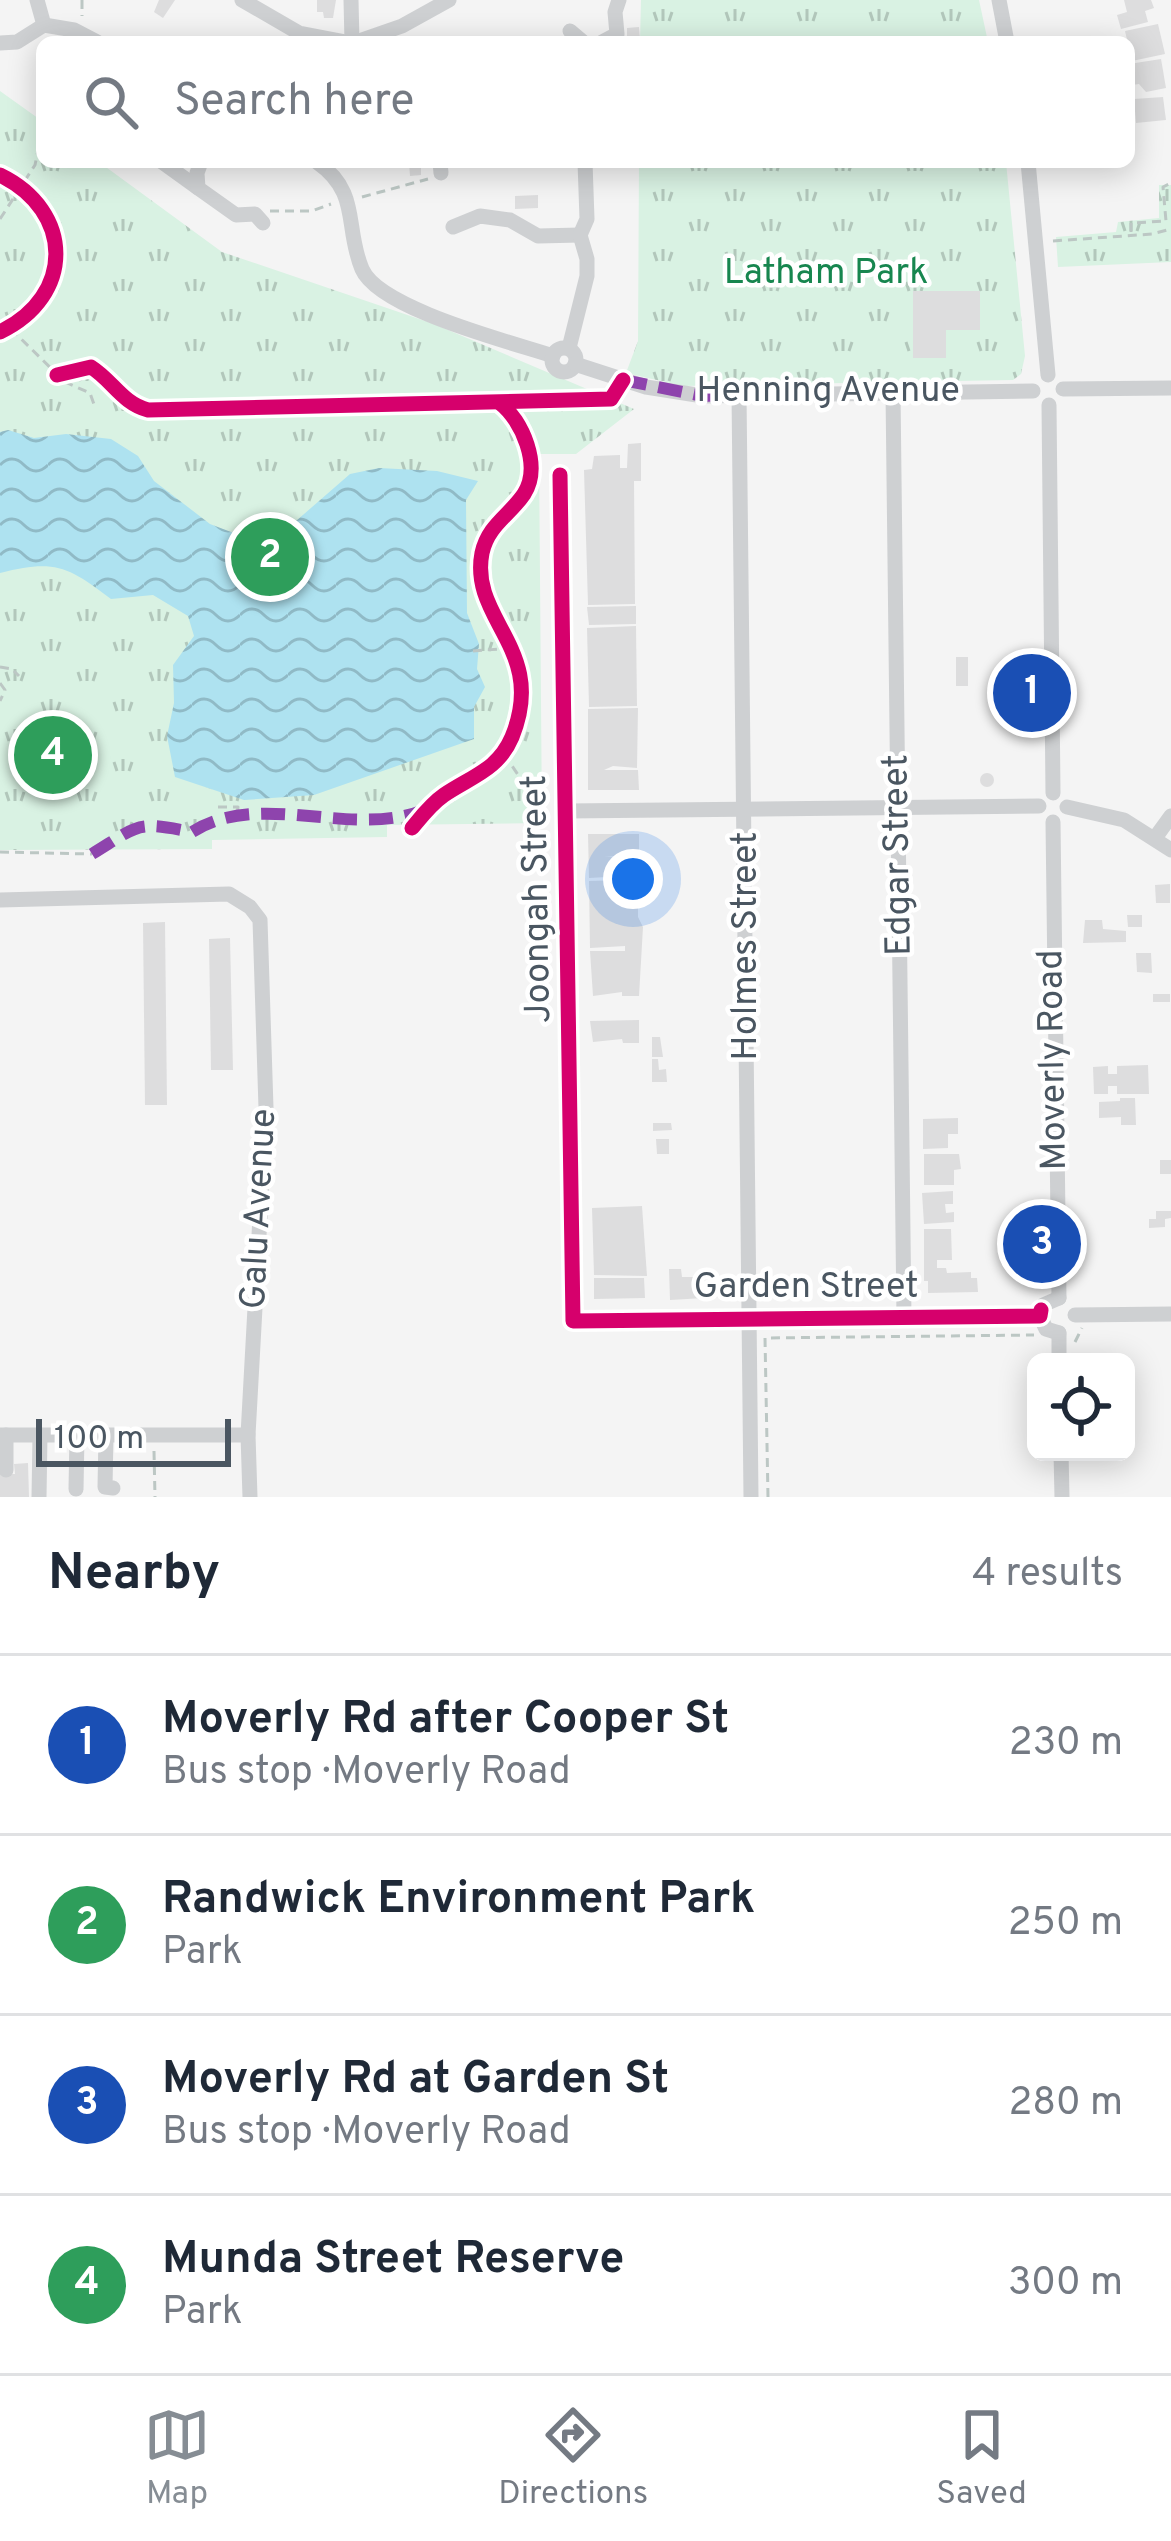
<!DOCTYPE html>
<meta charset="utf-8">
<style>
body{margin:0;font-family:Overpass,sans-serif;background:#f2f2f3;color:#1f2937}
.controls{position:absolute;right:36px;bottom:36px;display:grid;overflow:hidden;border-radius:18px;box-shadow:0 6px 30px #0003}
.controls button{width:108px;height:108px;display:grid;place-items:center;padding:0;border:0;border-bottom:3px solid #e0e1e3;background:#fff;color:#1f2937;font:60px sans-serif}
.scale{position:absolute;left:36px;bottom:30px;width:195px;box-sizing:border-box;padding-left:12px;border:6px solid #4a5661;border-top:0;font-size:33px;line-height:42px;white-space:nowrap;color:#4a5661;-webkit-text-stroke:9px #fff;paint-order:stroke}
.you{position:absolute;left:633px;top:879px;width:42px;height:42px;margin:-30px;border:9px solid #fff;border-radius:50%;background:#1a73e8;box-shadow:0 0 0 18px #1a73e833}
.badge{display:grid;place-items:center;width:78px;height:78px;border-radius:50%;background:#868d94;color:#fff;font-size:39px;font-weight:700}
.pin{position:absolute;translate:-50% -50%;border:6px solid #fff;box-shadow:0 3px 12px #0006}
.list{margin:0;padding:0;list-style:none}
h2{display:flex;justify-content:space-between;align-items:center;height:156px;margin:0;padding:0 48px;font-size:51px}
h2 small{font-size:39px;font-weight:400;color:#747a83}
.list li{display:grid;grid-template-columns:78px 1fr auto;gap:36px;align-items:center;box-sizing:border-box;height:180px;padding:0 48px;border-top:3px solid #e0e1e3}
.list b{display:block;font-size:45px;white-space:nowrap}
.list p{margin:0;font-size:39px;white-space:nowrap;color:#747a83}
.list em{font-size:39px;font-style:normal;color:#747a83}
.icon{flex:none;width:66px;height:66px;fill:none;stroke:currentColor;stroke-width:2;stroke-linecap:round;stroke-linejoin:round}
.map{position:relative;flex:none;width:1171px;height:1497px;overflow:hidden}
.search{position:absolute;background:#fff;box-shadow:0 6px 30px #0003;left:36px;right:36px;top:36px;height:132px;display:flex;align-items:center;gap:30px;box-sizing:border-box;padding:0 42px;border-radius:18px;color:#747a83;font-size:45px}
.sheet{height:876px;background:#fff}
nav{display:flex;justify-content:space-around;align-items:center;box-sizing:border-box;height:168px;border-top:3px solid #e0e1e3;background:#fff;font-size:33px;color:#747a83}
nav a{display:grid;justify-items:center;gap:6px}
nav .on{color:#868d94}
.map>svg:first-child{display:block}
.park{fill:url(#park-tufts)}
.water{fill:url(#water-waves)}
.building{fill:#ddddde}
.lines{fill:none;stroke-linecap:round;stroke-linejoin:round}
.path{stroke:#bcc7c4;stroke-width:3;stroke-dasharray:9 6;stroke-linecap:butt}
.minor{stroke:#ced0d2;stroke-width:15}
.quiet{stroke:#8e44ad;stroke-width:12;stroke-dasharray:24 12;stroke-linecap:butt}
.cycleway-casing{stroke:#fff;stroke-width:22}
.cycleway{stroke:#d6006c;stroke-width:15}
.labels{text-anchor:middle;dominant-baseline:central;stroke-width:9;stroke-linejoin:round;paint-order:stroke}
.park-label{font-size:36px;fill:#17864f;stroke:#fff}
.street-label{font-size:36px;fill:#4a5661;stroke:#fff}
</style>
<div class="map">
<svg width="1171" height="1497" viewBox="0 0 1171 1497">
<defs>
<pattern id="park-tufts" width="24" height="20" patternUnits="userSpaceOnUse" patternTransform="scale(3)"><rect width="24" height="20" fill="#d9f2e3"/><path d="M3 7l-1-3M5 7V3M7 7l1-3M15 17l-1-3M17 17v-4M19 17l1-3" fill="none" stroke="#b2c7bb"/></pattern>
<pattern id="water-waves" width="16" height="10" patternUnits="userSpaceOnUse" patternTransform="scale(3)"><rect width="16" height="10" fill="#aee2f0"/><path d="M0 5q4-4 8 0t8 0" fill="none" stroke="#90bac6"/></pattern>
</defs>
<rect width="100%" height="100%" fill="#f4f4f4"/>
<g class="park">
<polygon points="641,0 979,0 988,42 640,42"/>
<polygon points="0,91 42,121 42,162 99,162 222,252 434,324 634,409 576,454 539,454 542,823 387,825 387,837 212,840 212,849 0,850"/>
<polygon points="639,162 1006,162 1025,356 1021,374 1013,380 683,386 626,373 638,341"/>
<polygon points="1159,185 1171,185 1171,262 1058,267 1056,237 1116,232 1118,222 1159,218"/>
</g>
<path class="water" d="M8 430 34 438 66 434 111 439 138 456 154 481 210 524 252 540 296 521 350 474 379 468 437 471 478 481 466 500 467 613 479 644 477 669 485 687 474 707V739L314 795 244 800 175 777 167 736 174 703 173 665 194 636 188 616 153 595 111 599C68 566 54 559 0 573V432Z"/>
<g class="building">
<polygon points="159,0 175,0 163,18 154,12"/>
<polygon points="317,0 336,0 333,18 324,18 323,12 317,12"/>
<polygon points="1124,0 1151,0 1154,8 1145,11 1148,22 1121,29 1117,15 1127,12"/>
<polygon points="1158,24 1165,54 1132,61 1125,31"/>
<polygon points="639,27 640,40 627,40 627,28"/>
<polygon points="1161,59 1166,88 1146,92 1139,84 1132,85 1129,64"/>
<polygon points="1163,97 1166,120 1136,123 1134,99"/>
<polygon points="409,163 421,163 421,175 410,176"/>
<polygon points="538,195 538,208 515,209 515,196"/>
<polygon points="913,291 980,291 980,330 946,330 946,358 913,358"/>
<polygon points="641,443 641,481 634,481 635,604 588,605 584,470 592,469 594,456 620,455 620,468 627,468 628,444"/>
<polygon points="636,606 636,624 589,625 587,607"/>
<polygon points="636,626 637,706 589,707 587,628"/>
<rect x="956" y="657" width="12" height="29"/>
<polygon points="638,708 637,768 613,766 604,770 638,770 639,790 588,790 588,709"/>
<circle cx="987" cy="780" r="7"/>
<polygon points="588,834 639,834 639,853 605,857 642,856 638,888 638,917 643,927 639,996 622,996 622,992 593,996 590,951 625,951 625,946 590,948 589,881 624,880 624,876 589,878"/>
<polygon points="1170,884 1170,903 1156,903 1155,885"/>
<polygon points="1127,915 1142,915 1142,927 1128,927"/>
<polygon points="1085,920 1102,920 1103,929 1126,931 1126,942 1083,943"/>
<polygon points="165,922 167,1105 145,1105 143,923"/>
<polygon points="230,938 233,1070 211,1070 209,939"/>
<polygon points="1136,953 1151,953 1152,973 1137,972"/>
<rect x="1153" y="994" width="17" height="8"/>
<polygon points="639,1020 639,1043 623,1043 622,1039 593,1042 590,1021"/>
<polygon points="652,1037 660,1037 663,1057 652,1057"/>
<polygon points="652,1059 658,1059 659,1070 666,1069 667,1082 652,1082"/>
<polygon points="1148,1065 1149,1094 1117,1094 1117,1086 1108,1086 1108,1094 1094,1094 1093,1067 1108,1066 1108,1074 1117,1074 1117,1066"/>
<polygon points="1120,1098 1135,1098 1136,1125 1121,1125 1121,1117 1099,1118 1099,1102 1120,1101"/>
<polygon points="958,1118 958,1134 948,1134 948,1148 923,1149 923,1119"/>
<polygon points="653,1123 671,1123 672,1130 653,1131"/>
<polygon points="656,1139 669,1139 669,1154 657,1154"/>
<polygon points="924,1154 959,1154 961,1169 954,1170 954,1185 924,1185"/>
<rect x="1160" y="1160" width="11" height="14"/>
<polygon points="953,1191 953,1204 945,1204 946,1213 954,1212 954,1222 924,1224 922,1193"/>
<polygon points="642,1206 647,1276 594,1275 592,1208"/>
<polygon points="1156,1211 1171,1211 1171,1218 1165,1219 1165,1227 1149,1228 1149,1219 1156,1219"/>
<polygon points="924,1229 951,1229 952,1260 937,1260 937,1268 946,1268 947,1273 971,1272 971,1278 977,1278 978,1292 928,1293 928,1281 924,1281"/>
<polygon points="669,1269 681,1269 682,1277 713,1277 714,1288 720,1290 721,1297 670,1300"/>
<polygon points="594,1278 644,1278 645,1298 594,1299"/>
<polygon points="28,1463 29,1497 0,1497 0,1474 15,1474 14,1464"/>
</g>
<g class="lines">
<g class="path">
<polyline points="82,0 82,16"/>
<path d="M0 175C74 211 75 296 0 332"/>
<polyline points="362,197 428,179"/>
<polyline points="270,211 312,211 331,204"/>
<polyline points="0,219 35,165 42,131"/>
<polyline points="1131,232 1131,223 1166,221 1163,187 1171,183"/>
<polyline points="1053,241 1152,234 1171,229"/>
<polyline points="11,329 65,382 90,393 95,407"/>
<path d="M57 375 91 367C113 381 122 403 148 410L547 402 611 399 615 393"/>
<polyline points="473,651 513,648"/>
<polyline points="0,667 12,669 19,676"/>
<polyline points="0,683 5,690 0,701"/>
<polyline points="504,754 535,800 554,798"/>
<polyline points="218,807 238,807 237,814"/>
<path d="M412 828C422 816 431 804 444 795 472 776 498 771 512 737 548 650 470 622 482 554 487 526 508 515 523 495 542 468 523 421 501 404"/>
<polyline points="0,852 92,854"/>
<polyline points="1075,1342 1082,1328"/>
<polyline points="154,1451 155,1497"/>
<polyline points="768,1497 765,1338 1034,1335"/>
</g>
<g class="minor">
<polyline points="37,0 44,25"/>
<polyline points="242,0 299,33 346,42"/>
<polyline points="351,0 352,42"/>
<polyline points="999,0 1007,42"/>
<polyline points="570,31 583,42"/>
<polyline points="356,42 402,26 449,0"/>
<polyline points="602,42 617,34 615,12 619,0"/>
<polyline points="0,43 17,42 44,25 74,30 97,42"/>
<polyline points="162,162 198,188"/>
<polyline points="201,162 197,173 198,188 236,215 255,214 263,223"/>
<path d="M317 162C361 193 344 226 362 269 379 309 511 342 553 356"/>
<polyline points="440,162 441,173"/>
<polyline points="1028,162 1048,375"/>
<polyline points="453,227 480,216 510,220 538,236 580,235"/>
<polyline points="569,348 587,276 587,259 580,235 587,219 585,162"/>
<circle cx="564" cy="360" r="12"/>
<polyline points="575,364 646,387 703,396 1033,391"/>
<polyline points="1063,389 1171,388"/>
<polyline points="893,392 904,1318"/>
<polyline points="739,394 751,1497"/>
<polyline points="1049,405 1053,793"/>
<polyline points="560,475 573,1321 1040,1316"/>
<polyline points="1067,807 1124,820 1171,850"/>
<polyline points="567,811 1039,806"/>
<polyline points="1053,822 1059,1298"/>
<polyline points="1155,838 1171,816"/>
<polyline points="0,900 229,894 250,907 260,920 266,1108 248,1435 250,1497"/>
<polyline points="1059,1298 1043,1305 1040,1316 1046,1329 1059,1333"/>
<polyline points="1075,1315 1171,1314"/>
<polyline points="1059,1362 1059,1333"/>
<polyline points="0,1435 248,1435"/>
<polyline points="106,1435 105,1487 113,1488"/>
<polyline points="1061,1452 1062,1497"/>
<polyline points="6,1470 6,1435"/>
<polyline points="76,1489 77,1435"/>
<polyline points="39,1497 40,1435"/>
</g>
<g class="quiet">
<polyline points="623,380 703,396 739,394"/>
<path d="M92 854C141 824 135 821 192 832 261 789 350 839 424 810"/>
</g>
<defs>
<g id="cycleway">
<path d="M0 175C74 211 75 296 0 332"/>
<path d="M57 375 91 367C113 381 122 403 148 410L611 399 623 380"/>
<polyline points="560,475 573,1321 1040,1316 1041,1310"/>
<path d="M412 828C422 816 431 804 444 795 472 776 498 770 512 737 548 649 469 620 482 553 488 525 510 515 524 494 542 466 522 420 500 403"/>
</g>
</defs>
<use href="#cycleway" class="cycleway-casing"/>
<use href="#cycleway" class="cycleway"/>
</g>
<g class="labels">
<g class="park-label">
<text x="826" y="274">Latham Park</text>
</g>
<g class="street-label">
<text x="828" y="392">Henning Avenue</text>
<text transform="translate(899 855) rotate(-91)">Edgar Street</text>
<text transform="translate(538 899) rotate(-91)">Joongah Street</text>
<text transform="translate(747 946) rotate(-90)">Holmes Street</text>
<text transform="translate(1054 1060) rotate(-91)">Moverly Road</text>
<text transform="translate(260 1209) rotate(-87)">Galu Avenue</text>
<text x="806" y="1288">Garden Street</text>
</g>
</g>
</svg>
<div class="controls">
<button><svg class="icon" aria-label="locate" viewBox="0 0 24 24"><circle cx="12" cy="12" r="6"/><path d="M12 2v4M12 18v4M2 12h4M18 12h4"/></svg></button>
</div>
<div class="scale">100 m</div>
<div class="you"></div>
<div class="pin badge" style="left:1032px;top:693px;background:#1a4fb4">1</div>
<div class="pin badge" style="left:270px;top:557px;background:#2e9e5b">2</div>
<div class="pin badge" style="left:1042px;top:1244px;background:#1a4fb4">3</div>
<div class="pin badge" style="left:53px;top:755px;background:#2e9e5b">4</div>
<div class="search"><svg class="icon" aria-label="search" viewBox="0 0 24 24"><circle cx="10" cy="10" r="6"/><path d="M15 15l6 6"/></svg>Search here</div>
</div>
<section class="sheet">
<h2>Nearby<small>4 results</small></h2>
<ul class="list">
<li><span class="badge" style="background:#1a4fb4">1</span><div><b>Moverly Rd after Cooper St</b><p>Bus stop · Moverly Road</p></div><em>230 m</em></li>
<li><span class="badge" style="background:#2e9e5b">2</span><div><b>Randwick Environment Park</b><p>Park</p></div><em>250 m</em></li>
<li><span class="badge" style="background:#1a4fb4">3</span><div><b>Moverly Rd at Garden St</b><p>Bus stop · Moverly Road</p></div><em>280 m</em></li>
<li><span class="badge" style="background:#2e9e5b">4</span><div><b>Munda Street Reserve</b><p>Park</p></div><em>300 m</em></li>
</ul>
</section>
<nav>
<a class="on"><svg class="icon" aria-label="map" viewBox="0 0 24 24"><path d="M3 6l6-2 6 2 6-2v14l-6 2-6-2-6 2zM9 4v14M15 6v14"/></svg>Map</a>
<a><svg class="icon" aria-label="directions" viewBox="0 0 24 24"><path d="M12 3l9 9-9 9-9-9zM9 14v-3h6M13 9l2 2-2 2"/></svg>Directions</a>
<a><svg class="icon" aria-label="saved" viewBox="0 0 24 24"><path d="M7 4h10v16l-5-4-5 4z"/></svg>Saved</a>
</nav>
